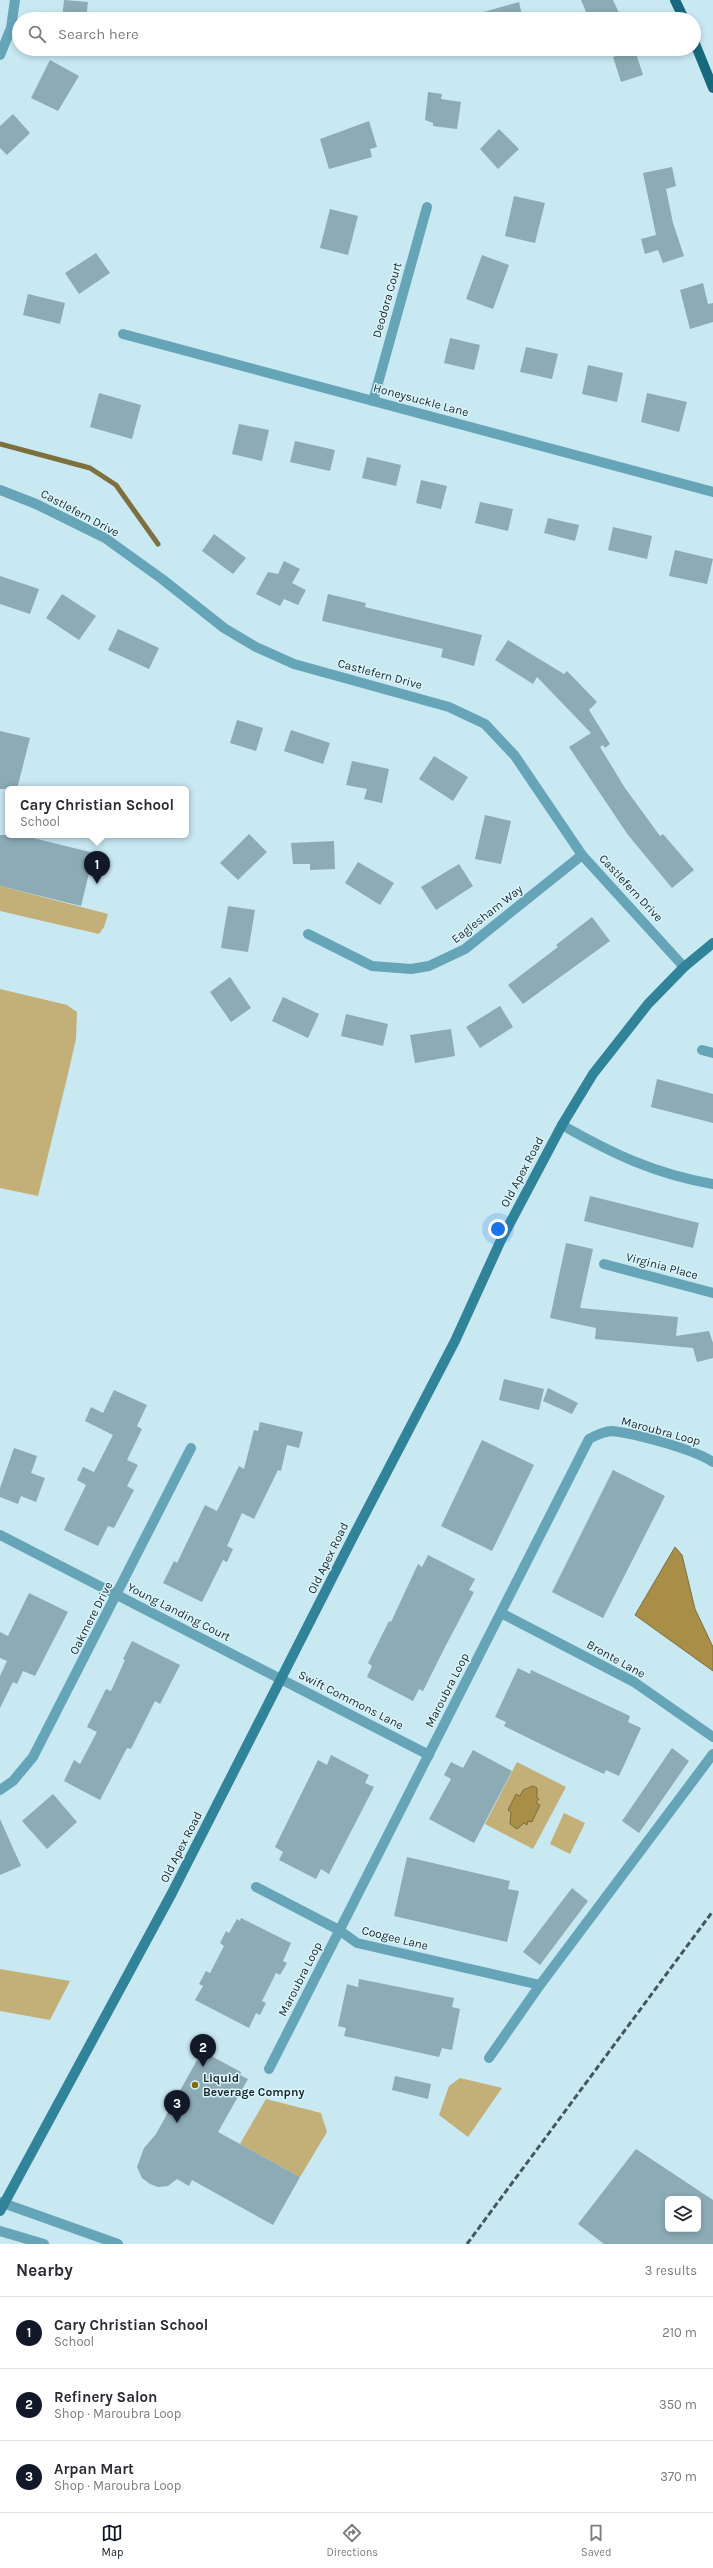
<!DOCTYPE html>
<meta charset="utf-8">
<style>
body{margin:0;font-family:Karla,sans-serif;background:#f7f7f7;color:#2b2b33}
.controls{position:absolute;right:12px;bottom:12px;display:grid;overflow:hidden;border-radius:6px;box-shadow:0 2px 6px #0003}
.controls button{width:36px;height:36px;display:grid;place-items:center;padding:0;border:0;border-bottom:1px solid #e1e1e2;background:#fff;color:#2b2b33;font:20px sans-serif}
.you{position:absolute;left:498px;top:1229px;width:14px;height:14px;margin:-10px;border:3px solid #fff;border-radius:50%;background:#1a73e8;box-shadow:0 0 0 6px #1a73e833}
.badge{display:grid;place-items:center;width:26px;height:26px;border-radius:50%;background:#111827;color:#fff;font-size:13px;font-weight:700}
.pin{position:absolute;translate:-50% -33px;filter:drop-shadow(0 1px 2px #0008)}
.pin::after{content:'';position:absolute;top:21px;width:14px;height:12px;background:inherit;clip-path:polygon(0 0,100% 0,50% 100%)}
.popup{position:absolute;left:5px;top:786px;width:184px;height:52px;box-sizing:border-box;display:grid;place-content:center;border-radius:6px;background:#fff;filter:drop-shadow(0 1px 3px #0005);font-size:13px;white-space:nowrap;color:#7c7c81}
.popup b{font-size:15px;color:#2b2b33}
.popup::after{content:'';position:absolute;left:50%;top:100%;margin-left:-8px;border:8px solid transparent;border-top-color:#fff}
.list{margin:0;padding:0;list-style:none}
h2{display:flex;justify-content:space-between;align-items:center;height:52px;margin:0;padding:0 16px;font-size:17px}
h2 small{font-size:13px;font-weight:400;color:#7c7c81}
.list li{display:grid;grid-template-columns:26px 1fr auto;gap:12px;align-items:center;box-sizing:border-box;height:72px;padding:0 16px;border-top:1px solid #e1e1e2}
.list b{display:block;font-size:15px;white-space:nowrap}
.list p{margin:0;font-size:13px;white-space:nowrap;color:#7c7c81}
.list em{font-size:13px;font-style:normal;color:#7c7c81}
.icon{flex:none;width:22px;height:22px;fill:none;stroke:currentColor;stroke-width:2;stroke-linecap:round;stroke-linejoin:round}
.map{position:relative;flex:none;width:713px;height:2244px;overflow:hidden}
.search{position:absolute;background:#fff;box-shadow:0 2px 6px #0003;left:12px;right:12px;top:12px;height:44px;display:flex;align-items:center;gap:10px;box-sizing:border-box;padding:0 14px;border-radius:22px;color:#7c7c81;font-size:15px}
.sheet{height:268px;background:#fff}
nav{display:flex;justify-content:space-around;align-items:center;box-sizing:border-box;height:56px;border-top:1px solid #e1e1e2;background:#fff;font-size:11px;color:#7c7c81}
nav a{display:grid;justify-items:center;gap:2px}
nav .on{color:#111827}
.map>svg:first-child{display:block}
.green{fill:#c3af78}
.water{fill:#a88e46;stroke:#7e6f3e}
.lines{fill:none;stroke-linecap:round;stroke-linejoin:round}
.stream{stroke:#7e6f3e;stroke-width:5}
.building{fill:#8dabb5;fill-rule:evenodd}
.minor{stroke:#66a4b8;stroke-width:10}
.tertiary{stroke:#66a4b8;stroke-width:10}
.secondary{stroke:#31839a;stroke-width:10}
.primary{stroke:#19697e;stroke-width:10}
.rail{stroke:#46575c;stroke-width:3;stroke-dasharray:6 3;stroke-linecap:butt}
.poi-dot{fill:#866a06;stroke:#daf4fc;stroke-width:1.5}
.labels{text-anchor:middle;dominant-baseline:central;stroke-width:3;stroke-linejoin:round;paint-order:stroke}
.street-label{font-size:12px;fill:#1b272b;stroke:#daf4fc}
.poi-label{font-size:12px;font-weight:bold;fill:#1b272b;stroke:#daf4fc;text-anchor:start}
</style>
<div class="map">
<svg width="713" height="2244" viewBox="0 0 713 2244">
<rect width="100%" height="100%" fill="#c8e8f2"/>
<g class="green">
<polygon points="0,886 108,914 104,927 99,934 0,911"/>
<polygon points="0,989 67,1005 77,1012 76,1039 67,1078 38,1196 0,1188"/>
<polygon points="517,1762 566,1787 533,1849 485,1824"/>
<polygon points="564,1813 585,1823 570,1854 550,1844"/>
<polygon points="0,1969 70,1981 50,2020 0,2011"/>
<polygon points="460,2078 502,2088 468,2137 439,2115 449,2086"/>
<polygon points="266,2099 321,2113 327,2132 300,2177 240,2144"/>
</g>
<g class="water">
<polygon points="675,1547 682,1555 695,1609 713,1647 713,1671 635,1615"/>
<polygon points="533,1786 537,1788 537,1798 539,1799 536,1803 540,1805 532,1822 528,1821 527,1825 524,1823 517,1829 510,1824 511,1812 508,1810 516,1794 520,1796 523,1790"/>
</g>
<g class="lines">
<polyline class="stream" points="0,444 90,468 116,485 158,544"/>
</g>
<g class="building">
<polygon points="64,0 88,2 86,19 62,19"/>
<polygon points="581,0 613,0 619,13 606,19 589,19"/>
<polygon points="519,2 523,19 473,19 473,15"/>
<polygon points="635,50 643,75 621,82 613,57"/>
<polygon points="50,60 79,76 58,111 31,98"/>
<polygon points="428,92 442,94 441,99 461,102 457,129 433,126 433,123 425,120"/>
<polygon points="13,114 30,133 7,155 0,148 0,126"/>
<polygon points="369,121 377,147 370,149 372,157 329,169 320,139"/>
<polygon points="499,129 519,149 498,169 480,149"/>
<polygon points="672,167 676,186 666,189 673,223 684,256 663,263 658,250 645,254 641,239 656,235 643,173"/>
<polygon points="514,196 545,203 535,243 505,236"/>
<polygon points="330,209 358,216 348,255 320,248"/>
<polygon points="96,253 110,273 79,294 65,273"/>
<polygon points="482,255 509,265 493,309 466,299"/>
<polygon points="703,283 708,304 713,303 713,322 690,329 680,290"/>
<polygon points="28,294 65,303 60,324 23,315"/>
<polygon points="450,338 480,345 474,370 444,363"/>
<polygon points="526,347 558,354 552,379 520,372"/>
<polygon points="588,365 623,373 617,402 582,394"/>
<polygon points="99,393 141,405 132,439 90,427"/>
<polygon points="647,393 687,402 679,432 641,422"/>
<polygon points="239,424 269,430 262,461 232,454"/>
<polygon points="295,441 335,450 330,471 290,462"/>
<polygon points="367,457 401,465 396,486 362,478"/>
<polygon points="421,480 447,486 441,509 416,503"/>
<polygon points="480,502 513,509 508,531 475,523"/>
<polygon points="548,518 579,525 575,541 544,533"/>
<polygon points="613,527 652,536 647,559 608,550"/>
<polygon points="214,534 246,558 233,574 202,551"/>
<polygon points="675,550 713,559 707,584 669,576"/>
<polygon points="284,561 300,569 292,583 306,590 298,605 284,599 280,606 256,594 268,572 278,574"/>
<polygon points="0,576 39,589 30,614 0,604"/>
<polygon points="62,594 96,616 79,640 46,618"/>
<polygon points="328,594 366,603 365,607 482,635 474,666 441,657 443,649 322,621"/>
<polygon points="118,629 159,648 149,669 108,650"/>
<polygon points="508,640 564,674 567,671 597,702 589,710 610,744 605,748 603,745 600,747 625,788 660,836 663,834 694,870 672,888 628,835 569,747 591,733 537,677 533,684 495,660"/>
<polygon points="237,720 263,728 256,751 230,743"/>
<polygon points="291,730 330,743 323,764 284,751"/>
<polygon points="0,731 30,738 17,789 0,789"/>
<polygon points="434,756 468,777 453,801 419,779"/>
<polygon points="352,761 389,769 382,803 364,799 367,789 346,785"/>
<polygon points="485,815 511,821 501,864 475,859"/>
<polygon points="249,834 267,852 238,880 220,863"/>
<polygon points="0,835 21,835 94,853 81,906 0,886"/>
<polygon points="334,841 335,869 310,870 310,864 293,864 291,843"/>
<polygon points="358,862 394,883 380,905 345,883"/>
<polygon points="459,864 473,886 436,910 421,887"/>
<polygon points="228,906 255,910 248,952 221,948"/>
<polygon points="592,917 610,941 523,1004 508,985 558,947 556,945"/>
<polygon points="230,977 251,1008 231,1022 210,992"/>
<polygon points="283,997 319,1014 308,1038 272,1021"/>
<polygon points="500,1006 513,1027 480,1048 466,1027"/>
<polygon points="346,1014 388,1024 383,1046 341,1036"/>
<polygon points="451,1029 455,1056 415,1063 410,1035"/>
<polygon points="657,1079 713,1094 713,1123 651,1107"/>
<polygon points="590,1196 699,1223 693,1248 584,1221"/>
<polygon points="566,1243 593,1249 580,1308 678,1317 676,1336 709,1331 713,1343 713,1358 697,1362 693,1348 595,1339 596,1328 550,1318"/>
<polygon points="504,1379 544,1389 539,1410 499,1400"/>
<polygon points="548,1388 578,1403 572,1414 543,1401"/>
<polygon points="114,1390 147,1405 137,1426 142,1429 127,1460 138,1465 127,1486 134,1490 114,1528 108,1526 98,1546 64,1530 86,1485 77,1480 83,1467 94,1472 113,1435 85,1421 91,1407 103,1413"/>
<polygon points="260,1422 303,1432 299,1448 287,1445 281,1471 278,1470 254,1519 242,1513 227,1546 233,1549 227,1562 223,1560 202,1602 163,1583 174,1561 177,1563 205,1505 217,1511 239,1466 244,1469 254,1430 258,1431"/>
<polygon points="482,1440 534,1465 492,1551 441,1526"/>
<polygon points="14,1448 37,1456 31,1473 45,1478 36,1502 21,1496 18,1504 0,1497 0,1488"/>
<polygon points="613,1470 665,1496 603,1618 552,1592"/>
<polygon points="428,1555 475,1579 469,1590 474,1592 444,1649 423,1691 419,1689 413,1701 367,1677 372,1666 368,1663 389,1621 391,1622 418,1564 422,1567"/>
<polygon points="29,1593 68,1612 35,1676 23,1671 17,1684 13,1682 0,1708 0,1676 7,1661 0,1658 0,1632 8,1636"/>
<polygon points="132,1641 180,1665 160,1704 155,1701 131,1749 127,1748 100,1800 64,1781 74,1760 80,1764 97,1732 87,1727 106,1689 111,1691 125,1660 123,1659"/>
<polygon points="518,1668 530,1674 531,1670 630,1716 628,1722 641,1728 619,1776 606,1770 604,1774 561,1754 504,1726 506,1722 495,1717"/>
<polygon points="672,1748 689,1761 639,1833 622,1821"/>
<polygon points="473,1750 512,1771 474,1843 429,1819 451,1779 444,1775 451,1762 463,1768"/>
<polygon points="331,1755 369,1775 365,1783 374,1787 329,1874 321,1869 316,1879 279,1860 283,1852 275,1847 318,1760 327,1765"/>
<polygon points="53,1794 77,1822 47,1849 22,1821"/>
<polygon points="0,1819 21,1866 0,1875"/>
<polygon points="407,1857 510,1881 508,1889 519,1891 507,1942 394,1916"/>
<polygon points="572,1888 588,1901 540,1965 523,1952"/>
<polygon points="241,1918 291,1943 283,1961 287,1963 280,1975 276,1973 262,2001 266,2003 260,2015 256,2013 249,2028 195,2000 203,1986 199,1984 206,1971 210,1973 224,1946 220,1943 226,1931 229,1933 237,1919 240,1921"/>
<polygon points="359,1979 454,1998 452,2007 460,2009 452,2050 442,2048 439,2057 344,2036 346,2028 338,2026 347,1984 358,1987"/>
<polygon points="202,2051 241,2072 240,2075 248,2079 218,2132 300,2177 273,2225 192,2180 189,2186 177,2179 168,2186 158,2187 150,2184 142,2178 137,2167 144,2148 156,2134"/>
<polygon points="395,2076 431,2084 428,2099 392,2090"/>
<path d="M636 2149 713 2200V2244H604L578 2224ZM668 2199H698V2229H668Z"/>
</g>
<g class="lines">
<g class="minor">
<polyline points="0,55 11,28 15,0"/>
<polyline points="123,334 713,492"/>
<polyline points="373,401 427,207"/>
<polyline points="0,490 36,504 105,538 162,579 224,628 256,647 294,664 449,707 485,724 515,756 582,855 684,967"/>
<polyline points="308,934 372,966 411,969 429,966 465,949 582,855"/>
<polyline points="702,1050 713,1053"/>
<path d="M562 1125C613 1154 655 1174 713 1184"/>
<polyline points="604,1264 713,1293"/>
<polyline points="0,1535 429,1755"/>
<polyline points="501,1613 634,1682 713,1737"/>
<polyline points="0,1790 13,1781 33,1757 191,1448"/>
<polyline points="256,1887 339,1930 357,1943 540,1985"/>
<polyline points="489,2058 540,1985 713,1754"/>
<path d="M269 2069 589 1439C597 1435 604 1431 613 1431 637 1434 693 1449 713 1462"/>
</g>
<g class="tertiary">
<polyline points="0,2202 118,2244"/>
<polyline points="0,2231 44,2244"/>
</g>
<polyline class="secondary" points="0,2211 172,1893 354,1535 455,1341 501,1240 562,1125 593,1074 648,1004 684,967 713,943"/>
<g class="primary">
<polyline points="675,0 684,19"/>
<polyline points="694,41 713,88"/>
</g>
<polyline class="rail" points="467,2244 713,1911"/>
</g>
<circle class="poi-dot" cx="195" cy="2085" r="4"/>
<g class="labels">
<g class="street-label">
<text transform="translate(387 300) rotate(-74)">Deodora Court</text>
<text transform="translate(421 400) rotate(15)">Honeysuckle Lane</text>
<text transform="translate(80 513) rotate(28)">Castlefern Drive</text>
<text transform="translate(380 674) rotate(15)">Castlefern Drive</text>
<text transform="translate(631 888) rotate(47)">Castlefern Drive</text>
<text transform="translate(487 914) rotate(-38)">Eaglesham Way</text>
<text transform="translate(522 1172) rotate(-62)">Old Apex Road</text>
<text transform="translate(662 1266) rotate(15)">Virginia Place</text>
<text transform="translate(661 1431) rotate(15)">Maroubra Loop</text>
<text transform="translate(328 1558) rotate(-64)">Old Apex Road</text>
<text transform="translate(179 1612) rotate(27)">Young Landing Court</text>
<text transform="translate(91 1618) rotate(-63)">Oakmere Drive</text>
<text transform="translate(616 1659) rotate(29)">Bronte Lane</text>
<text transform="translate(447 1690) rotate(-63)">Maroubra Loop</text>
<text transform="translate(351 1700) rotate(27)">Swift Commons Lane</text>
<text transform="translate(181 1847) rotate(-63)">Old Apex Road</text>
<text transform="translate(395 1938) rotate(14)">Coogee Lane</text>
<text transform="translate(300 1979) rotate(-63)">Maroubra Loop</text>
</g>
<g class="poi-label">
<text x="203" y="2078">Liquid<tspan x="203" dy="14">Beverage Compny</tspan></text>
</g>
</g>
</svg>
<div class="controls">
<button><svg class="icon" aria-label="layers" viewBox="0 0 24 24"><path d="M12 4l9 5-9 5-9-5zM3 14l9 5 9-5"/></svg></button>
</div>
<div class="you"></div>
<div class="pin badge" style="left:97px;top:884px">1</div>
<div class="popup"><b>Cary Christian School</b>School</div>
<div class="pin badge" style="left:203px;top:2067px">2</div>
<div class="pin badge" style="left:177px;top:2123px">3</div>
<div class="search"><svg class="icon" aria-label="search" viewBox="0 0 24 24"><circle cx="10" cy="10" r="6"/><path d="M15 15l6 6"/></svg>Search here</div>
</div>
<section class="sheet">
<h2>Nearby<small>3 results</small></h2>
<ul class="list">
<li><span class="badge">1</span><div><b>Cary Christian School</b><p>School</p></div><em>210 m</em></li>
<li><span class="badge">2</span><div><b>Refinery Salon</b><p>Shop · Maroubra Loop</p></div><em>350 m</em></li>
<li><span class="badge">3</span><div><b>Arpan Mart</b><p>Shop · Maroubra Loop</p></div><em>370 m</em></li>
</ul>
</section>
<nav>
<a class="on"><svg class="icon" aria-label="map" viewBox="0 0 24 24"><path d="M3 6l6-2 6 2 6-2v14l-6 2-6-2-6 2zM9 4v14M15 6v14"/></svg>Map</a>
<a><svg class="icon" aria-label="directions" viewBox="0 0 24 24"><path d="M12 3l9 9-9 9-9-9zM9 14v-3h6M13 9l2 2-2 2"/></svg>Directions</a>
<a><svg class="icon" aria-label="saved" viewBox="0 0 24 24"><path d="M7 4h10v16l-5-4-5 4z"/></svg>Saved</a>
</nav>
